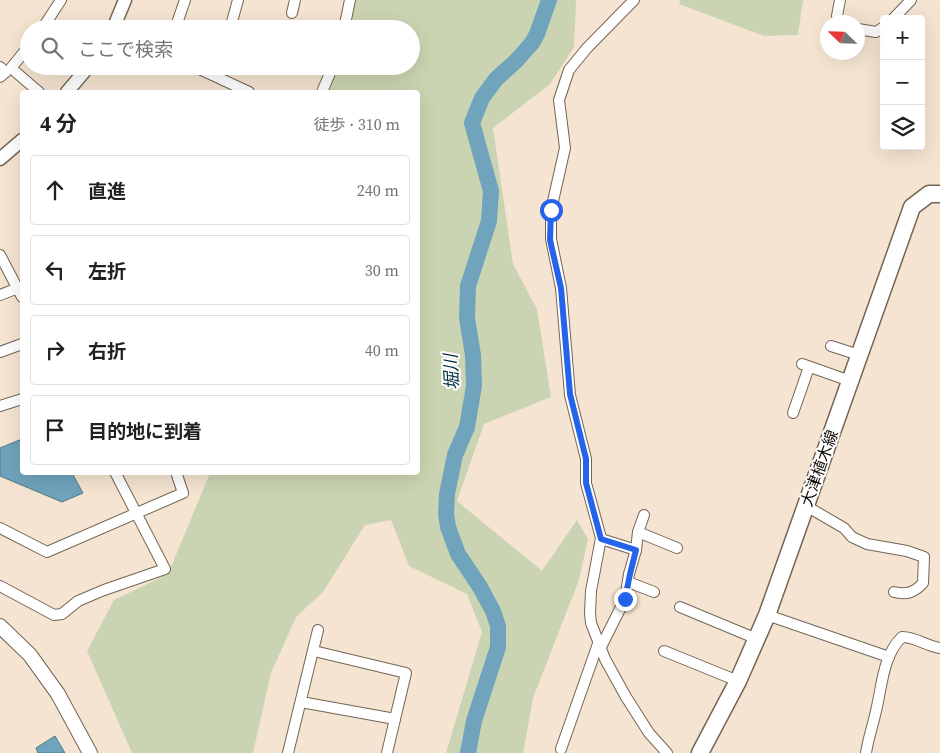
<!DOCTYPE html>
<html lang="ja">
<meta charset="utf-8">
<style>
body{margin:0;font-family:"Source Serif 4","Noto Sans JP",serif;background:#f2f2f2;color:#202124}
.controls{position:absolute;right:15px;top:15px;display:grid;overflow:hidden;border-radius:5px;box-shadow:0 5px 20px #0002}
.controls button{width:45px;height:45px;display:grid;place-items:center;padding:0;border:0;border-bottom:1px solid #e0e0e0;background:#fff;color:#202124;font:25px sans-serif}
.compass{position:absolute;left:820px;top:15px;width:45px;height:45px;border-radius:50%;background:#fff;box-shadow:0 5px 20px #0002;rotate:293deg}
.stop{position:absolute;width:15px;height:15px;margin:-11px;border:4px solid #2563eb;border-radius:50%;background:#fff}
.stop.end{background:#2563eb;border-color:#fff;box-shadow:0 1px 5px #0008}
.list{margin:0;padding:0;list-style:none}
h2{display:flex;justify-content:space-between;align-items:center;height:65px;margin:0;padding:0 20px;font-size:21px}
h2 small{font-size:16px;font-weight:400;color:#757577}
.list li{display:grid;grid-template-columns:32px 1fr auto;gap:15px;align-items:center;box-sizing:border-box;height:70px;margin:0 10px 10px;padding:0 10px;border:1px solid #e0e0e0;border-radius:5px}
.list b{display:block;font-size:19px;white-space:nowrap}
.list em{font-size:16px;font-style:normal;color:#757577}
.icon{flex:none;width:28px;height:28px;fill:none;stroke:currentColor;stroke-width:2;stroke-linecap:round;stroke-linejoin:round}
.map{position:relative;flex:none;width:940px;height:753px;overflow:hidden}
.search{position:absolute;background:#fff;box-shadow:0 5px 20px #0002;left:20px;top:20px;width:400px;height:55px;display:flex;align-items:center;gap:12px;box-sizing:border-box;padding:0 18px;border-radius:28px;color:#757577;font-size:19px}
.panel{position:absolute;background:#fff;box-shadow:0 5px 20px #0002;left:20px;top:90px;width:400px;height:385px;border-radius:5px}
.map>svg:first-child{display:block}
.green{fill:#cbd4b2}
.water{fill:#6fa4bc;stroke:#537786}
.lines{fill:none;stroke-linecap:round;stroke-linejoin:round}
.river{stroke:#6fa4bc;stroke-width:16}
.minor-casing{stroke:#746554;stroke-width:12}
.tertiary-casing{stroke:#746554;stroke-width:15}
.secondary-casing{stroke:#746554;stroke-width:16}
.primary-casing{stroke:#746554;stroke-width:19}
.minor{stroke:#fff;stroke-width:10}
.tertiary{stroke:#fff;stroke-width:12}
.secondary{stroke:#fff;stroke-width:14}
.primary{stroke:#fff;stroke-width:16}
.route{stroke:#2563eb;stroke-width:6}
.labels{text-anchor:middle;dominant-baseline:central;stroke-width:4;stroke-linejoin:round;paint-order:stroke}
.street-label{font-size:16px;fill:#120d07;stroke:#fff}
.water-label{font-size:18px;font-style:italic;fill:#013244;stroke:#fff}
</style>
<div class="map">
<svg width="940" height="753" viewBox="0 0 940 753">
<rect width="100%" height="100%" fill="#f5e4d1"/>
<g class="green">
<polygon points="354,0 576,0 574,47 550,84 493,128 513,264 537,309 551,397 484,424 457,501 542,571 577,520 588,539 579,580 533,698 523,753 446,753 482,632 467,594 409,566 391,520 365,525 323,592 296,617 271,673 253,753 132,753 87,651 114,600 168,574 210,473 418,472 418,92 329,92 336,66 411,66 411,29 346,29"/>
<polygon points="680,0 803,0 798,35 764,36 679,4"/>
</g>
<g class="water">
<polygon points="22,439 22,472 72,473 83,493 62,502 0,476 0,448"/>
<polygon points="55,736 65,753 38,753 36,748"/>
</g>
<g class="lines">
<polyline class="river" points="468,753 474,721 498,647 498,626 493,611 480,587 458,554 448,527 446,514 447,494 455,455 467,427 474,386 473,355 467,318 468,286 489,221 491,191 472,123 482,98 496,79 516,61 532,43 537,34 549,0"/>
<defs>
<g id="minor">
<polyline points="634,0 587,48 569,70 559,100 565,148 551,210 551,239 561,288 570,395 586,459 586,483 601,538 591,591 590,613 591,623 605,659 626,697 649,733 667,753"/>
<polyline points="840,0 837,16 840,22"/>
<polyline points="292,13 295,0"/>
<polyline points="893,19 911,0"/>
<polyline points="42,29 61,0"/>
<polyline points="175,29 185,0"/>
<polyline points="230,29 238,0"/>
<polyline points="344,29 350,0"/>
<polyline points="858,29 876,32 884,27"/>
<polyline points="29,46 11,68 39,92"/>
<polyline points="193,66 249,92"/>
<polyline points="0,67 6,72 0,77"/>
<polyline points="322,92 333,66"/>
<polyline points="0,255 22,297"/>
<polyline points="0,295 18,288"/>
<polyline points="831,346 859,355"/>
<polyline points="0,352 22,344"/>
<polyline points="802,364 850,381"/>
<polyline points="0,406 22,399"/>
<polyline points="793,413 809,367"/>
<path d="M806 506 844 528 852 537 867 544 907 551 924 557 923 583C914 593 906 595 894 592"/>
<polyline points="0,528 47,552 183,493 176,472"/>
<polyline points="638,532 677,548"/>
<polyline points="601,539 636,550"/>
<polyline points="628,582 654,592"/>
<polyline points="0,586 54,615 62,614 78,601 104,590 165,569 115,472"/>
<polyline points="680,607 757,639"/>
<polyline points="767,615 889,657"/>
<polyline points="601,647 625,599 629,574 636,550 638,532 644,515"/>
<polyline points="314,651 406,673 395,719"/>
<polyline points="664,651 738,681"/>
<polyline points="301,702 395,719 387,753"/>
<polyline points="561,749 599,641"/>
<polyline points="288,753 318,630"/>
<path d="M866 753C868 739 873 725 876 711 882 686 883 655 902 637 916 637 926 646 940 648"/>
</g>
<g id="tertiary">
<polyline points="113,29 125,0"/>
<polyline points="67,92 89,66"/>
<polyline points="0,159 22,140"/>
</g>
<polyline id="secondary" points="0,626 30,655 58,694 90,753"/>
<polyline id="primary" points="700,753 738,681 767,615 912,207 929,194 940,194"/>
</defs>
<use href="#minor" class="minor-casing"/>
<use href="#tertiary" class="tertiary-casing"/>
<use href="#secondary" class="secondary-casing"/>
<use href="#primary" class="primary-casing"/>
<use href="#minor" class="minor"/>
<use href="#tertiary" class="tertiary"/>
<use href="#secondary" class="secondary"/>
<use href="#primary" class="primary"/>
</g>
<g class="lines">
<polyline class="route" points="551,210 550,240 561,288 570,394 586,459 586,483 601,539 636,550 630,574 625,599"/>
</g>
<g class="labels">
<g class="street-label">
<text transform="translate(819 468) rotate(-70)">大津植木線</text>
</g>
<g class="water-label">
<text transform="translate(451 372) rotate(-93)">堀川</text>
</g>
</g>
</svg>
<div class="controls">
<button>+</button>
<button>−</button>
<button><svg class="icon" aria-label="layers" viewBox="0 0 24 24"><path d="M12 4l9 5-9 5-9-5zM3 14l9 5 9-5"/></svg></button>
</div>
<svg class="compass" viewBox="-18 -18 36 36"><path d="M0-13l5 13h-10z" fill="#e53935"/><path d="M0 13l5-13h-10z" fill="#757577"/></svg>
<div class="stop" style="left:551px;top:210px"></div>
<div class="stop end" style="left:625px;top:599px"></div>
<div class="search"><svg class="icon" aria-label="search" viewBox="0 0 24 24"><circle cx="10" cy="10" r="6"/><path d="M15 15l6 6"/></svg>ここで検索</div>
<section class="panel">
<h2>4 分<small>徒歩 · 310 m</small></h2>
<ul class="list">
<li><svg class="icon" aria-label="ahead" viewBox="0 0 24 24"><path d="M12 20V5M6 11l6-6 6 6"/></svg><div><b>直進</b></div><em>240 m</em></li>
<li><svg class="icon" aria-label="left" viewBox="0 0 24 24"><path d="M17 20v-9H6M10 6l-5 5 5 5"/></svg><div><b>左折</b></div><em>30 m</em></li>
<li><svg class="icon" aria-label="right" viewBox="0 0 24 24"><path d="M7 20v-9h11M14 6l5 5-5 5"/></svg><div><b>右折</b></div><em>40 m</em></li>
<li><svg class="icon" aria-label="arrive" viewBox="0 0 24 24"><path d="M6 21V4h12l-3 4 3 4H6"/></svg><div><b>目的地に到着</b></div></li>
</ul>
</section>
</div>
